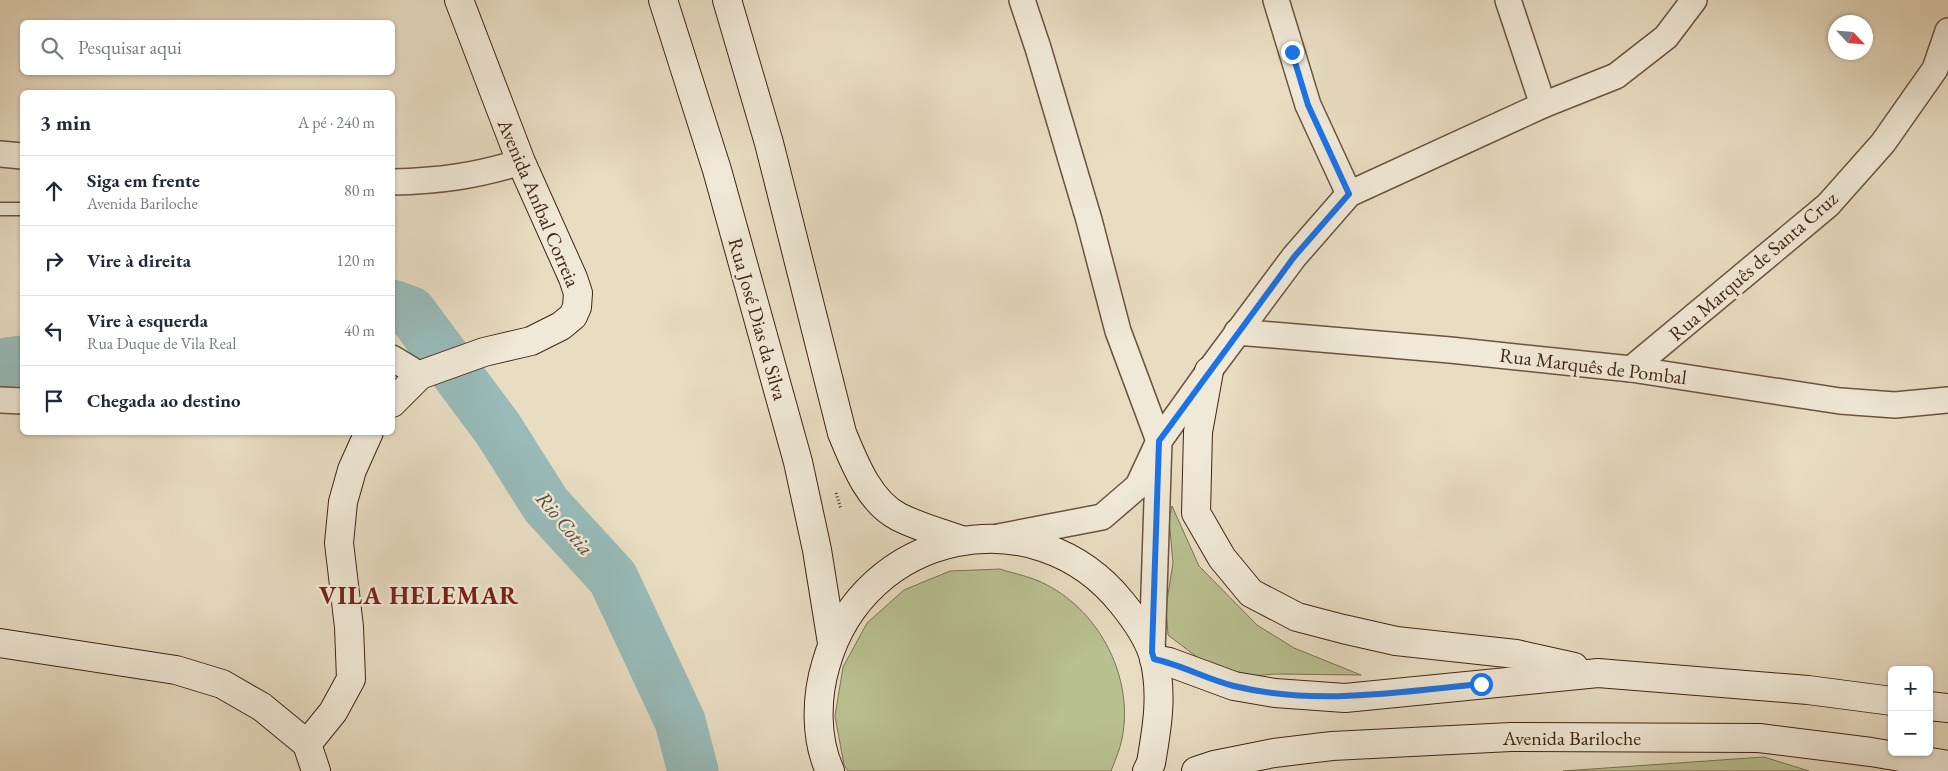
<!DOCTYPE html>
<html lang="pt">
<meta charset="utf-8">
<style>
body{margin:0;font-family:"EB Garamond",serif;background:#f6f6f7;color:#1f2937}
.controls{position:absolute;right:15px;bottom:15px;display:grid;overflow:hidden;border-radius:8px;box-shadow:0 1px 4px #0004}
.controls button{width:45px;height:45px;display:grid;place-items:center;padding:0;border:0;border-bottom:1px solid #e0e1e3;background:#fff;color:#1f2937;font:25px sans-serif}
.compass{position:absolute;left:1828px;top:15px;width:45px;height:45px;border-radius:50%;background:#fff;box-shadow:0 1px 4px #0004;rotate:116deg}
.stop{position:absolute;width:15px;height:15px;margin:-11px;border:4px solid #1a73e8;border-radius:50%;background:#fff}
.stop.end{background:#1a73e8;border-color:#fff;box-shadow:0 1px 5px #0008}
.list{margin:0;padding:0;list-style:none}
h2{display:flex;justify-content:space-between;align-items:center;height:65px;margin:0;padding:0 20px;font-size:21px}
h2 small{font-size:16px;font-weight:400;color:#747a83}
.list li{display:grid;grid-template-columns:32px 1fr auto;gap:15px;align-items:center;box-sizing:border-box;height:70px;padding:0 20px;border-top:1px solid #e0e1e3}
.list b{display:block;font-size:19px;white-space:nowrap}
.list p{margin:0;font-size:16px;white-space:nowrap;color:#747a83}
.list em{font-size:16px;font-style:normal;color:#747a83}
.icon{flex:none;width:28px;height:28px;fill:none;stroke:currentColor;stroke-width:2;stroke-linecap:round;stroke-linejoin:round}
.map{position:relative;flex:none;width:1948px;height:771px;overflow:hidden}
.search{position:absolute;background:#fff;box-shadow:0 1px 4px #0004;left:20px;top:20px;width:375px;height:55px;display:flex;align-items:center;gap:12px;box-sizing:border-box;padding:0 18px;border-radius:8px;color:#747a83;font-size:19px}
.panel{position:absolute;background:#fff;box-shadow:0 1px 4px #0004;left:20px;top:90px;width:375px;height:345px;border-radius:8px}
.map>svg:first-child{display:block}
.green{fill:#b9c091;stroke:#7d7252}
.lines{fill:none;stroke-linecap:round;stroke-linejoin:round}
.river{stroke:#98bbb9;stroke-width:51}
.lane-casing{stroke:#6b533e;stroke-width:15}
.street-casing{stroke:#6b533e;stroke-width:28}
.secondary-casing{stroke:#412512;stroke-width:30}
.path{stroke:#412512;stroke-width:3;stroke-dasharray:1 2.5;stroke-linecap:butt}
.lane{stroke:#f0e9d7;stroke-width:12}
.street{stroke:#f0e9d7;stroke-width:25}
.secondary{stroke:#f0e9d7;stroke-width:28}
.route{stroke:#1a73e8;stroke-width:6}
.labels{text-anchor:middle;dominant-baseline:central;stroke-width:5;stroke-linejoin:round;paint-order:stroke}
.street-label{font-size:20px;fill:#412512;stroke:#f0e9d7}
.water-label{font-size:21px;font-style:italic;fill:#574a3c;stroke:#f0e9d7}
.district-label{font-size:25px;font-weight:bold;letter-spacing:1px;fill:#7a1f14;stroke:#f0e9d7}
</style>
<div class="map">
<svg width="1948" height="771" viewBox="0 0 1948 771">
<rect width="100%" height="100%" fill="#e8ddc2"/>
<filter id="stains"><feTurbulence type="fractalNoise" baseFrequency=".004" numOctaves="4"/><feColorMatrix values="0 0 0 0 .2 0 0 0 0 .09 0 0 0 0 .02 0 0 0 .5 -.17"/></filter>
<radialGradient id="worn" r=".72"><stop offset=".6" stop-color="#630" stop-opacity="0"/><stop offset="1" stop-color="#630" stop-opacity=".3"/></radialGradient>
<g class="green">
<polygon points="1172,506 1199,566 1257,625 1294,648 1361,675 1275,674 1238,677 1210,667 1168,635 1166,607 1173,563 1169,519"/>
<path d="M1000 569C1015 574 1033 577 1047 585 1101 613 1134 679 1122 739 1120 749 1115 761 1111 771H848L844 765 835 716 843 667 867 623 904 590 950 571Z"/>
<polygon points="1764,757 1809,771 1563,771"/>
</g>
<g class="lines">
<g class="river">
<polyline points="392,305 411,312 498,429 546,505 613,578 680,721 693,771"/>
<polyline points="0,364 22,361"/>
</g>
<defs>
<polyline id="lane" points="0,209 22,209"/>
<g id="street">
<polyline points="1022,0 1038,48 1089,220 1118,331 1159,441 1152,652"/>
<polyline points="1276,0 1308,105 1349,194"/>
<polyline points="1508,0 1543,105"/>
<polyline points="0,154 22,156"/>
<path d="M392 182C440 181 475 176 521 162"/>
<polyline points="1237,332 1450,350 1631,369 1840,401 1895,405 1948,400"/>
<polyline points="392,358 420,375"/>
<polyline points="1631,369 1828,205 1883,143 1935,69 1948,31"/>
<polyline points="0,400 22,401"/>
<polyline points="998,537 1102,517 1138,486 1159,441 1209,371 1294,257 1349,194 1543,105 1616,76 1666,37 1694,0"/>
</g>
<g id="secondary">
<polyline points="663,0 717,170 798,462 817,550 832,643"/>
<path d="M727 0 769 143 842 433C854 462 869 502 899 517 919 527 941 533 961 540"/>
<polyline points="1209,371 1198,432 1196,513 1222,558 1251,593 1297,617 1343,629 1396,641 1516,654 1574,667"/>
<polyline points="392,403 420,375 484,352 531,341 561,326 573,316 577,307 578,293 573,278 521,162 459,0"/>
<polyline points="0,643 176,670 222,684 262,707 307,744"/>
<polyline points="1154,659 1169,662 1234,686 1275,693 1345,698 1598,673 1808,690 1892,701"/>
<polyline points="1929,706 1948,708"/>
<polyline points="307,744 333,712 351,679 349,627 339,543 343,502 352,470 369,432"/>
<polyline points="307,744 316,771"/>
<path d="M830 771C815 739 816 697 826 664 864 530 1035 494 1122 603 1135 619 1149 639 1154 658 1163 694 1157 728 1151 763L1147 771"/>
<polyline points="1196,771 1214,765 1274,753 1332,746 1511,737 1759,738 1871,752 1948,765"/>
</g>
</defs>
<use href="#lane" class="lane-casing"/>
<use href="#street" class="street-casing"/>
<use href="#secondary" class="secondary-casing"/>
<polyline class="path" points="836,493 841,509"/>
<use href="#lane" class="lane"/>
<use href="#street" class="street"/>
<use href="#secondary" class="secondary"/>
</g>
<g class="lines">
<path class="route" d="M1292 52 1308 105 1349 194 1294 257 1159 441 1152 652 1154 659C1182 665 1206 679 1234 686 1315 706 1399 692 1481 684"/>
</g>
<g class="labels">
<g class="street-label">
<text transform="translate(539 203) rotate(67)">Avenida Aníbal Correia</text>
<text transform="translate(1753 266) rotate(-41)">Rua Marquês de Santa Cruz</text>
<text transform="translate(758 319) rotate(74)">Rua José Dias da Silva</text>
<text transform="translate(1593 366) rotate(7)">Rua Marquês de Pombal</text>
<text x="1572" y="738">Avenida Bariloche</text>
</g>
<g class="water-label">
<text transform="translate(565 523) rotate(50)">Rio Cotia</text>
</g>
<g class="district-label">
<text x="419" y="595">VILA HELEMAR</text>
</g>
</g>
<rect width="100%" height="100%" filter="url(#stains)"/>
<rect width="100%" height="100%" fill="url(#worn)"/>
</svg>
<div class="controls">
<button>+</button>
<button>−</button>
</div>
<svg class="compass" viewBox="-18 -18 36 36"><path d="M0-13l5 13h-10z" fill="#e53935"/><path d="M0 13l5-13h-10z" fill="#747a83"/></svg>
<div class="stop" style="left:1481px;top:684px"></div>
<div class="stop end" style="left:1292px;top:52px"></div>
<div class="search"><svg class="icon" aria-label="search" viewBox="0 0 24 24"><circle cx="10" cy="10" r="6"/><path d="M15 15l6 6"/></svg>Pesquisar aqui</div>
<section class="panel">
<h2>3 min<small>A pé · 240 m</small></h2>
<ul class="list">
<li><svg class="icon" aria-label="ahead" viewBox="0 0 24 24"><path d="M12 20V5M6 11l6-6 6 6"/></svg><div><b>Siga em frente</b><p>Avenida Bariloche</p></div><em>80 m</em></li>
<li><svg class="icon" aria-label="right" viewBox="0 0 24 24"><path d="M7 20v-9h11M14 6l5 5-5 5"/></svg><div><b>Vire à direita</b></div><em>120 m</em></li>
<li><svg class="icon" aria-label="left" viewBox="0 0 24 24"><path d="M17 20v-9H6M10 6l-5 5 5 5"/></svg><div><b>Vire à esquerda</b><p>Rua Duque de Vila Real</p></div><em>40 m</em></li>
<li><svg class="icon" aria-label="arrive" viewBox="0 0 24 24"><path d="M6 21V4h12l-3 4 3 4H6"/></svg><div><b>Chegada ao destino</b></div></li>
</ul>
</section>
</div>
